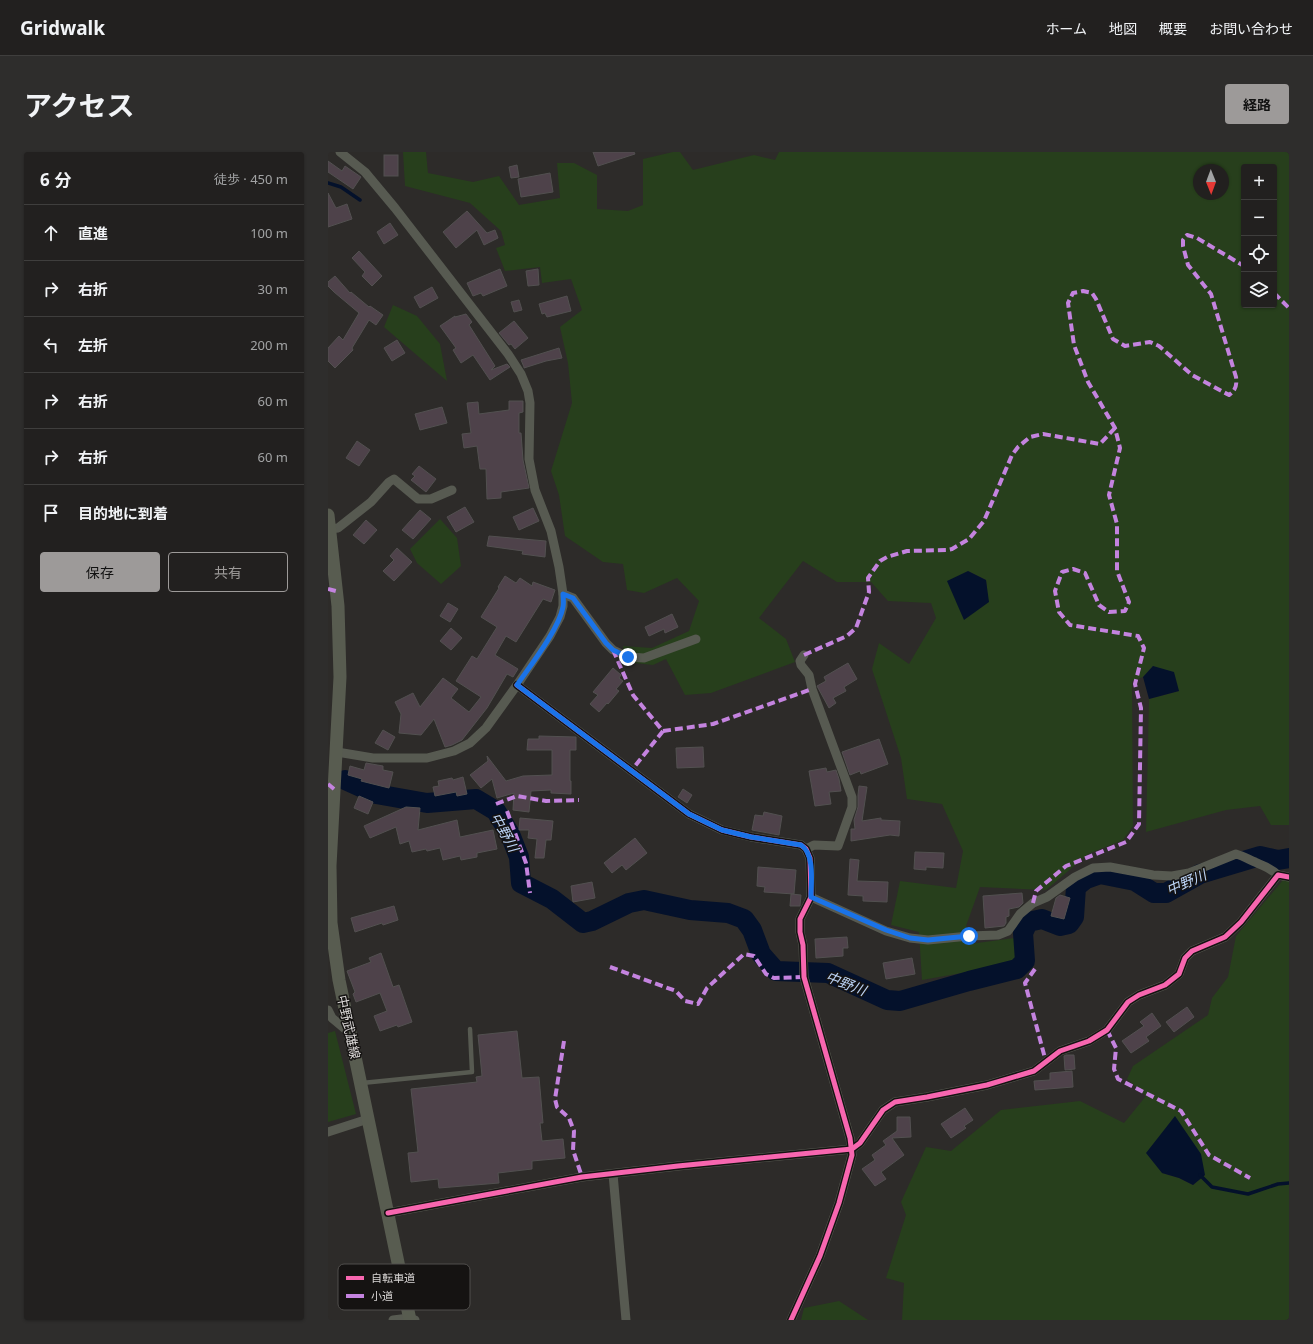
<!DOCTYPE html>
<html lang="ja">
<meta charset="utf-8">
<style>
body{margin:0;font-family:"Noto Sans","Noto Sans JP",sans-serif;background:#2e2d2c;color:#f1f3f6}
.controls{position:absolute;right:12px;top:12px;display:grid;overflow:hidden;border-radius:4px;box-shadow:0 1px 3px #0004}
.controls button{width:36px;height:36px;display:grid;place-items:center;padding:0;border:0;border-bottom:1px solid #3f3e3d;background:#22201f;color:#f1f3f6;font:20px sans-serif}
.compass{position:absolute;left:865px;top:12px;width:36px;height:36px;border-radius:50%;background:#22201f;box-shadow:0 1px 3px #0004;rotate:179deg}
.stop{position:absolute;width:12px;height:12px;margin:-9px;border:3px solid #1a73e8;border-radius:50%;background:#fff}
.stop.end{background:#1a73e8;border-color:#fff;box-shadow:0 1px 4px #0008}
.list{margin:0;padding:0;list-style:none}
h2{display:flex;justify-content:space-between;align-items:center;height:52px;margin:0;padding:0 16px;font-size:17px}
h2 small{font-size:13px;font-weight:400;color:#a2a3a4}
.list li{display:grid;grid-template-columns:26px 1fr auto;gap:12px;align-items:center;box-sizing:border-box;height:56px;padding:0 16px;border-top:1px solid #3f3e3d}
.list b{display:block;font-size:15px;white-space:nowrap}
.list em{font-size:13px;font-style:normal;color:#a2a3a4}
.actions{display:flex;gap:8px;padding:12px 16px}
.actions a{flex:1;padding:9px 0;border:1px solid #9d9a99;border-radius:4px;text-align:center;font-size:14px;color:#9d9a99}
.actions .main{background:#9d9a99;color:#111}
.icon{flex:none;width:22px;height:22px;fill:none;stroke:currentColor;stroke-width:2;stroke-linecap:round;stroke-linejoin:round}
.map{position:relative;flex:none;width:961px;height:1168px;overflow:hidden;border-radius:4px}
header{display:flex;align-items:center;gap:24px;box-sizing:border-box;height:56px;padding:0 20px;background:#22201f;border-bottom:1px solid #3f3e3d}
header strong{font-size:19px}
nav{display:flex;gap:22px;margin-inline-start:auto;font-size:14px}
.intro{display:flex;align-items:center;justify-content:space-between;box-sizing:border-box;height:96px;padding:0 24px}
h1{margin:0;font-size:28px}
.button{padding:10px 18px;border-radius:4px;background:#9d9a99;color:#111;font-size:14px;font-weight:700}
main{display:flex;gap:24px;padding:0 24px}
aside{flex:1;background:#22201f;border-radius:4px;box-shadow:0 1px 3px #0004}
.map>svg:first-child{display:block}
.green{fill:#273f1c;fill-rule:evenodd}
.water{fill:#04112b}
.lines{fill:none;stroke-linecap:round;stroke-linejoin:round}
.stream{stroke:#04112b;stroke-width:3.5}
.river{stroke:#04112b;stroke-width:20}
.building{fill:#4e424a;stroke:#525050}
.lane{stroke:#575a51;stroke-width:4.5}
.street{stroke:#575a51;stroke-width:9}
.secondary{stroke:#585c50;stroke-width:13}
.quiet{stroke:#c483df;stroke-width:4;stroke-dasharray:8 4;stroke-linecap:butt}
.cycleway-casing{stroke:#151312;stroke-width:8}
.cycleway{stroke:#f766af;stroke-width:5}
.route{stroke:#1a73e8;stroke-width:5}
.labels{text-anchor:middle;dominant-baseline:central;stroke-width:3;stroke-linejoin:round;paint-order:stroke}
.street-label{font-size:13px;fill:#d9d6d5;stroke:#151312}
.water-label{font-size:14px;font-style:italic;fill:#bbd3f6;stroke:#151312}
.key{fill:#151312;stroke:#504e4c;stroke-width:1}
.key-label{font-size:11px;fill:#d9d6d5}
</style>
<header>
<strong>Gridwalk</strong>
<nav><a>ホーム</a><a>地図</a><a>概要</a><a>お問い合わせ</a></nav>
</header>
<div class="intro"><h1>アクセス</h1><a class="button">経路</a></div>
<main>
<aside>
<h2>6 分<small>徒歩 · 450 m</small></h2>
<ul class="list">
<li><svg class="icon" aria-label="ahead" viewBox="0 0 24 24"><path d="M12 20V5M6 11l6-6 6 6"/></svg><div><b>直進</b></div><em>100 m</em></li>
<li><svg class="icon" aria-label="right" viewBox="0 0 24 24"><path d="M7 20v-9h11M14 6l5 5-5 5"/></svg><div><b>右折</b></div><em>30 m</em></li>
<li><svg class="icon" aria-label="left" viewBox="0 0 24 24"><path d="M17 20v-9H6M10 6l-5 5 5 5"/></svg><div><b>左折</b></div><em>200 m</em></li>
<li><svg class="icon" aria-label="right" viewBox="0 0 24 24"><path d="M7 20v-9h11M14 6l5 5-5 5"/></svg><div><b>右折</b></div><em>60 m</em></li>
<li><svg class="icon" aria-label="right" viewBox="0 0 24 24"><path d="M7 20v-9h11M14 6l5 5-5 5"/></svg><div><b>右折</b></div><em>60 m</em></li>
<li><svg class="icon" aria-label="arrive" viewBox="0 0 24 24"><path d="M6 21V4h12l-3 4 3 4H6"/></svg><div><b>目的地に到着</b></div></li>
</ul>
<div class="actions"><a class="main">保存</a><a>共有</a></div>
</aside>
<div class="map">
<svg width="961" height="1168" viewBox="0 0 961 1168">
<rect width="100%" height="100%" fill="#2d2b29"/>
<g class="green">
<path d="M75 0H98L100 21 145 30 171 24 191 53 232 46 229 11H246L269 23V57L300 59 315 53V7L345 0H352L365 18 426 3 447 8 451 0H961V673H943L932 654 898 658 818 680 821 547 851 539 825 514 815 525 804 529 805 674 795 688 760 702 718 738 652 735 638 774 642 792 693 785 690 811 594 828 591 780 563 773 572 729 628 736 635 699 614 652 579 647 573 606 544 517 551 491 581 512 608 466 603 451 560 449 543 430H509L475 409 431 466 458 487 467 510 383 541 357 543 338 507 325 513 297 510 295 494 324 496 361 479 371 449 349 426 316 441 299 438 295 412 275 410 237 384 231 343 223 319 244 251 240 211 232 175 254 158 243 127 214 131 212 115 177 119 168 96 177 93 173 79 142 51 77 34ZM916 15H946V153H916ZM871 18H895V42H871ZM640 419 658 428 660 450Z"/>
<polygon points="65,153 89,164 112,192 119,229 56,175"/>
<polygon points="112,367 129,386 133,414 113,432 89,411 82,397"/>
<path d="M955 728H961V1168H574L576 1131 558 1126 578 1063 573 1050 598 995 623 999 673 958 752 949 796 971 818 944 799 927 805 914 880 863 884 846 900 825 908 784ZM834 1021 877 1023 865 1033 851 1026Z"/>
<polygon points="7,879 28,962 0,970 0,881"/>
<polygon points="511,1149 540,1168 473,1168 476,1156"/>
</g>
<g class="water">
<polygon points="640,419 658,428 661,450 636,468 619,429"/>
<polygon points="825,514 846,520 851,539 821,547 815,525"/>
<polygon points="847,964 873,1002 877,1023 865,1033 851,1026 834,1021 818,1001"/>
</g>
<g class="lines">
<g class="stream">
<polyline points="0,31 13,35 32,48"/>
<polyline points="872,1023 884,1035 920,1042 950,1032 961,1031"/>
</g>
<polyline class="river" points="17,628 48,642 99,651 148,647 168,659 182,682 191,705 193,731 224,747 255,771 264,769 301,751 316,748 362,758 400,761 416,767 424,778 433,802 448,819 500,821 559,848 572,849 641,829 689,817 697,809 695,781 700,770 714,767 732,774 741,772 746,765 748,735 758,727 772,722 807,729 826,741 838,741 872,722 932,704 950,708 961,706"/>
</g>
<g class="building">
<polygon points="265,0 306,0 307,2 270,14"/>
<rect x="56" y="3" width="14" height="21"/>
<polygon points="0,9 14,19 17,14 33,25 25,37 0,20"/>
<polygon points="189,13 191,25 183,26 181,15"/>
<polygon points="222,21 225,40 193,45 190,27"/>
<polygon points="0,41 8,56 19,52 24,67 0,75"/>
<polygon points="139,59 159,81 167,78 170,86 156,93 149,78 128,96 115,80"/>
<polygon points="62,71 70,83 56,92 49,80"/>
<polygon points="31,99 54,124 44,134 34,124 37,120 24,106"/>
<polygon points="172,117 179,134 155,144 153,141 145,144 139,131"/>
<polygon points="210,117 211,133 200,134 198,119"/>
<polygon points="7,124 22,141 23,140 41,155 42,154 55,163 48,173 41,168 24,196 25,198 7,216 0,209 0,196 11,184 15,188 31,161 6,140 0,134 0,130"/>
<polygon points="104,135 110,146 92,156 86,145"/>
<polygon points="239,144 243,159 219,165 217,161 214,162 211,152"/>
<polygon points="191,148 194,158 186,160 183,150"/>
<polygon points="138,162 144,170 141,173 167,214 163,218 179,212 182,215 162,228 145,203 133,211 125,198 128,196 112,174 127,164 127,165"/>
<polygon points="186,169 200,186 187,197 183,192 181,193 171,181"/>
<polygon points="69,188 77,201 64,209 56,196"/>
<polygon points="231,196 234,206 218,209 196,216 196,215 193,208"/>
<polygon points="181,249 195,249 195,260 191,261 191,281 193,281 195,308 201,336 173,340 173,346 159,347 158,317 152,317 149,294 136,296 134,282 143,281 139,251 150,250 151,262 181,258"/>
<polygon points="114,255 119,271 92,278 87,262"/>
<polygon points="29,289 42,298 31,314 18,306"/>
<polygon points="91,314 108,327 98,340 83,328 87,324 84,322"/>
<polygon points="137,355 146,370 128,380 119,365"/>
<polygon points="205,356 211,369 191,378 185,365"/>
<polygon points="92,358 103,367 85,387 74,378"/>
<polygon points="38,368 49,378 36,392 25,383"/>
<polygon points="161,384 218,389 217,405 194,402 195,399 159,394"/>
<polygon points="69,396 84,410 66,429 55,419 66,408 62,404"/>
<polygon points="177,424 188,431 192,426 204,434 205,430 227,438 223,450 215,447 188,490 178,484 167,503 190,517 185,525 179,522 159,556 134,588 124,593 117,595 106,567 93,583 71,581 73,562 67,550 85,541 92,555 115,526 130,537 123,546 141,560 153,545 128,529 144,504 149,507 169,475 153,465 171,436 170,435"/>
<polygon points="120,451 130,457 122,470 112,464"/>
<polygon points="344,462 350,475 337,481 336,477 321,484 317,475"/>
<polygon points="123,476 134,486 123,498 112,489"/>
<polygon points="520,511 529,527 516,535 518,539 505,546 508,551 501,556 489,534 498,529 496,525"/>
<polygon points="285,516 293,523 291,526 295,529 288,537 291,539 280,552 279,551 271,560 262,552 270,543 265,540"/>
<polygon points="55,578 67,585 60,598 47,591"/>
<polygon points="211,584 248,585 248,598 242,598 242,629 243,629 243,642 223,641 223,638 203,639 201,660 185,658 186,641 169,646 164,627 153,636 142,623 160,609 159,604 178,629 195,624 224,623 224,598 199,598 200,587 211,587"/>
<polygon points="551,587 560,612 533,622 532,619 522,623 514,600"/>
<polygon points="375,595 376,615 349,616 348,596"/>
<polygon points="38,611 55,614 55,618 65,620 61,636 33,629 34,627 20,623 22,614 36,618"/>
<polygon points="498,616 499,620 508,618 511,627 513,639 501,640 503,652 487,654 481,619"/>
<polygon points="135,625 139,642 129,644 128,640 107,644 105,635 111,634 110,629 124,626 125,628"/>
<polygon points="531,634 539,635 534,669 553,666 553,668 572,669 571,684 562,683 523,689 523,677 527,677 526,668 530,655 530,643"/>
<polygon points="355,637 364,643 359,651 350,645"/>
<polygon points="31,644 45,650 40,662 26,656"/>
<polygon points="78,655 92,656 90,678 129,668 132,685 165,678 169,697 149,701 149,705 133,708 132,704 115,708 112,696 99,699 98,697 84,700 81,689 72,692 68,675 42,686 36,674"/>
<polygon points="436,660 454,664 451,683 424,678 427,663 435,664"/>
<polygon points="192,666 225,669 223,688 218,688 216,706 207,706 209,687 200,686 201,678 191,678"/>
<polygon points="307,686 319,701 298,718 294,713 284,721 276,711"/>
<polygon points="587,700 616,701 615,716 598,715 598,718 586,717"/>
<polygon points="522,707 531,708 529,729 560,730 559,750 535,749 535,744 520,743"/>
<polygon points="430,715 468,718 466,742 436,740 437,735 429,734"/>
<polygon points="264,730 267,746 245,750 243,734"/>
<polygon points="694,741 695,751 691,755 681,757 681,764 678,765 678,771 676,774 657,776 655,744"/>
<polygon points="463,742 473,743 472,754 462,754"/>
<polygon points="732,743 742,746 736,767 723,764 728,746"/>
<polygon points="66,754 70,768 55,773 54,771 27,780 23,766"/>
<polygon points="519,785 520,796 515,796 515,804 488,806 487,787"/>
<polygon points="53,801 65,835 71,833 84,870 70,875 69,873 52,879 46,864 59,859 52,841 28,850 25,842 27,840 19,819 43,810 41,806"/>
<polygon points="584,806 587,822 558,827 555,811"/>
<polygon points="859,855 866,865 846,880 838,870"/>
<polygon points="824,861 833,874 818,885 821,889 803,901 794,889 816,874 812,870"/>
<polygon points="189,879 194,926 211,925 215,971 212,971 214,989 235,987 237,1006 204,1009 204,1017 170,1021 171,1031 111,1036 110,1027 83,1030 80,1001 90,1000 83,937 149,930 148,925 154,924 150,883"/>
<polygon points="738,903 746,903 747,917 737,918 736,904"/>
<polygon points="744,919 745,935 707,938 706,929 722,928 722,921"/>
<polygon points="637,956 645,968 636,974 638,976 623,986 613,972"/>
<polygon points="569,965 582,965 583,985 564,986 576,1003 553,1020 558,1027 547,1034 534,1017 547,1008 544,1003 558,993 555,989 569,979"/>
</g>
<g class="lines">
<polyline class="lane" points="34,931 144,920 142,877"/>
<g class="street">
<polyline points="2,377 10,376 43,350 61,330 66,327 90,347 103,347 124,338"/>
<polyline points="235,442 245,446 278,491 285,498 300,505 316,506 368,487"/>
<polyline points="476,503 472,509 473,513 481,523 484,537 524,645 524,655 510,694 486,693 478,697"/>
<polyline points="189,533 361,662 394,678 423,685 473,693 478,697 482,706 483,745 472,767 472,780 475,793 476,825 522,986 524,1003 511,1051 492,1104 463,1168"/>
<polyline points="9,600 45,606 99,606 126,599 142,591 158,576 189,533 222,484 232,465 235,454 235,442 231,415 223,379 207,338 201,307 202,251 200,239 193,222 180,202 67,56 37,20 12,0"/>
<path d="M483 745 558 779 582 786 600 788 641 784 670 783 680 779 692 762 705 751 719 745 747 725 765 716 782 715 825 723 844 724 861 721 908 702C915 704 920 707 927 710 937 715 941 715 950 723"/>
<polyline points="0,858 4,866 22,881"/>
<polyline points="0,980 40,967"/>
<polyline points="285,1022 298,1168"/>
<polyline points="60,1061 254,1025 350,1014 524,997 532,991 555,958 567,950 599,945 659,933 706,919 732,899 761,889 779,878 800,850 811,843 837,833 851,822 857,806 864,799 897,785 913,770 950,723 961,725"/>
<polyline points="65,1168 81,1166 87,1168"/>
</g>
<polyline class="secondary" points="0,363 10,454 12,525 2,714 3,771 11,828 82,1168"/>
<g class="quiet">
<polyline points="946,141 961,156"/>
<polyline points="0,437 8,439"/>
<polyline points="285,498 305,543 335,579 303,619"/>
<polyline points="476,503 519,484 528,476 541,440 540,426 552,409 559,405 579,399 619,398 624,397 641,387 656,369 684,303 690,295 702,285 715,282 772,292 787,276"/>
<polyline points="335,579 385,572 484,537"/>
<polyline points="0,632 6,637"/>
<polyline points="168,652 189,644 218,649 251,648"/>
<polyline points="179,659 198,711 202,741"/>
<path d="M705 751 708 739 738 714 798 690 811 672 813 556 807 532 816 496 810 484 742 473 731 460 727 439 734 420 745 417 757 421 771 453 781 460 797 459 801 450 789 419V372L781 343 792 296 787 276 760 230 746 193 740 151 745 141 755 139 764 141 768 147 785 187 797 194 822 190 831 194 864 223 901 243C908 238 909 233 908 225L883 142 860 113 855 94V88L859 83 869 86 916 114"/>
<polyline points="282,815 348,839 357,849 370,852 379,836 416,802 426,804 438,822 446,826 476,825"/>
<polyline points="707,817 697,831 718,910"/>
<polyline points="779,878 788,896 786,917 790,927 853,959 881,1003 922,1026"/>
<polyline points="236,889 227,947 229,955 241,966 246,979 245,998 254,1025"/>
</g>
<defs>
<g id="cycleway">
<polyline points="189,533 361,662 394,678 423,685 473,693 478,697 482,706 483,745 472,767 472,780 475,793 476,825 522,986 524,1003 511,1051 492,1104 463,1168"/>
<polyline points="60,1061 254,1025 350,1014 524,997 532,991 555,958 567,950 599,945 659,933 706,919 732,899 761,889 779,878 800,850 811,843 837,833 851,822 857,806 864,799 897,785 913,770 950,723 961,725"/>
</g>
</defs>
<use href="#cycleway" class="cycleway-casing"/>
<use href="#cycleway" class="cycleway"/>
</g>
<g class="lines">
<path class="route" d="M300 505 285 498 278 491 245 446 235 442C235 446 236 451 235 455 231 477 202 514 189 533L361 662 394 678 423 685 473 693C487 702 483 730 483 745L558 778 582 786 600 788 641 784"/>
</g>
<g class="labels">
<g class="street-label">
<text transform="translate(21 875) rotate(78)">中野武雄線</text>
</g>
<g class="water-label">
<text transform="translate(177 680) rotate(61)">中野川</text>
<text transform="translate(858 730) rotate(-24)">中野川</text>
<text transform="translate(518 831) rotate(21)">中野川</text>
</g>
</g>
<rect x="10" y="1112" width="132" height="46" rx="6" class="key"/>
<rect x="18" y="1124" width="18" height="4" fill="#f766af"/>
<rect x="18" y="1142" width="18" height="4" fill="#c483df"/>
<g class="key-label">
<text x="43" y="1130">自転車道</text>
<text x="43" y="1148">小道</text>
</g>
</svg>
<div class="controls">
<button>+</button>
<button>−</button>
<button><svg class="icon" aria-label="locate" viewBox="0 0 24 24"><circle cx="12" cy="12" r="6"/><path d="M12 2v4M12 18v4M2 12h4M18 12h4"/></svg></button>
<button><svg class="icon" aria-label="layers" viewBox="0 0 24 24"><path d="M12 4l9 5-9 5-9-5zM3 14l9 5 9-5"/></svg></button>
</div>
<svg class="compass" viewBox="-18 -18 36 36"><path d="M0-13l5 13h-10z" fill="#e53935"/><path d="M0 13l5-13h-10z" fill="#a2a3a4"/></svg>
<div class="stop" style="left:641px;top:784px"></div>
<div class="stop end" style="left:300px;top:505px"></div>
</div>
</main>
